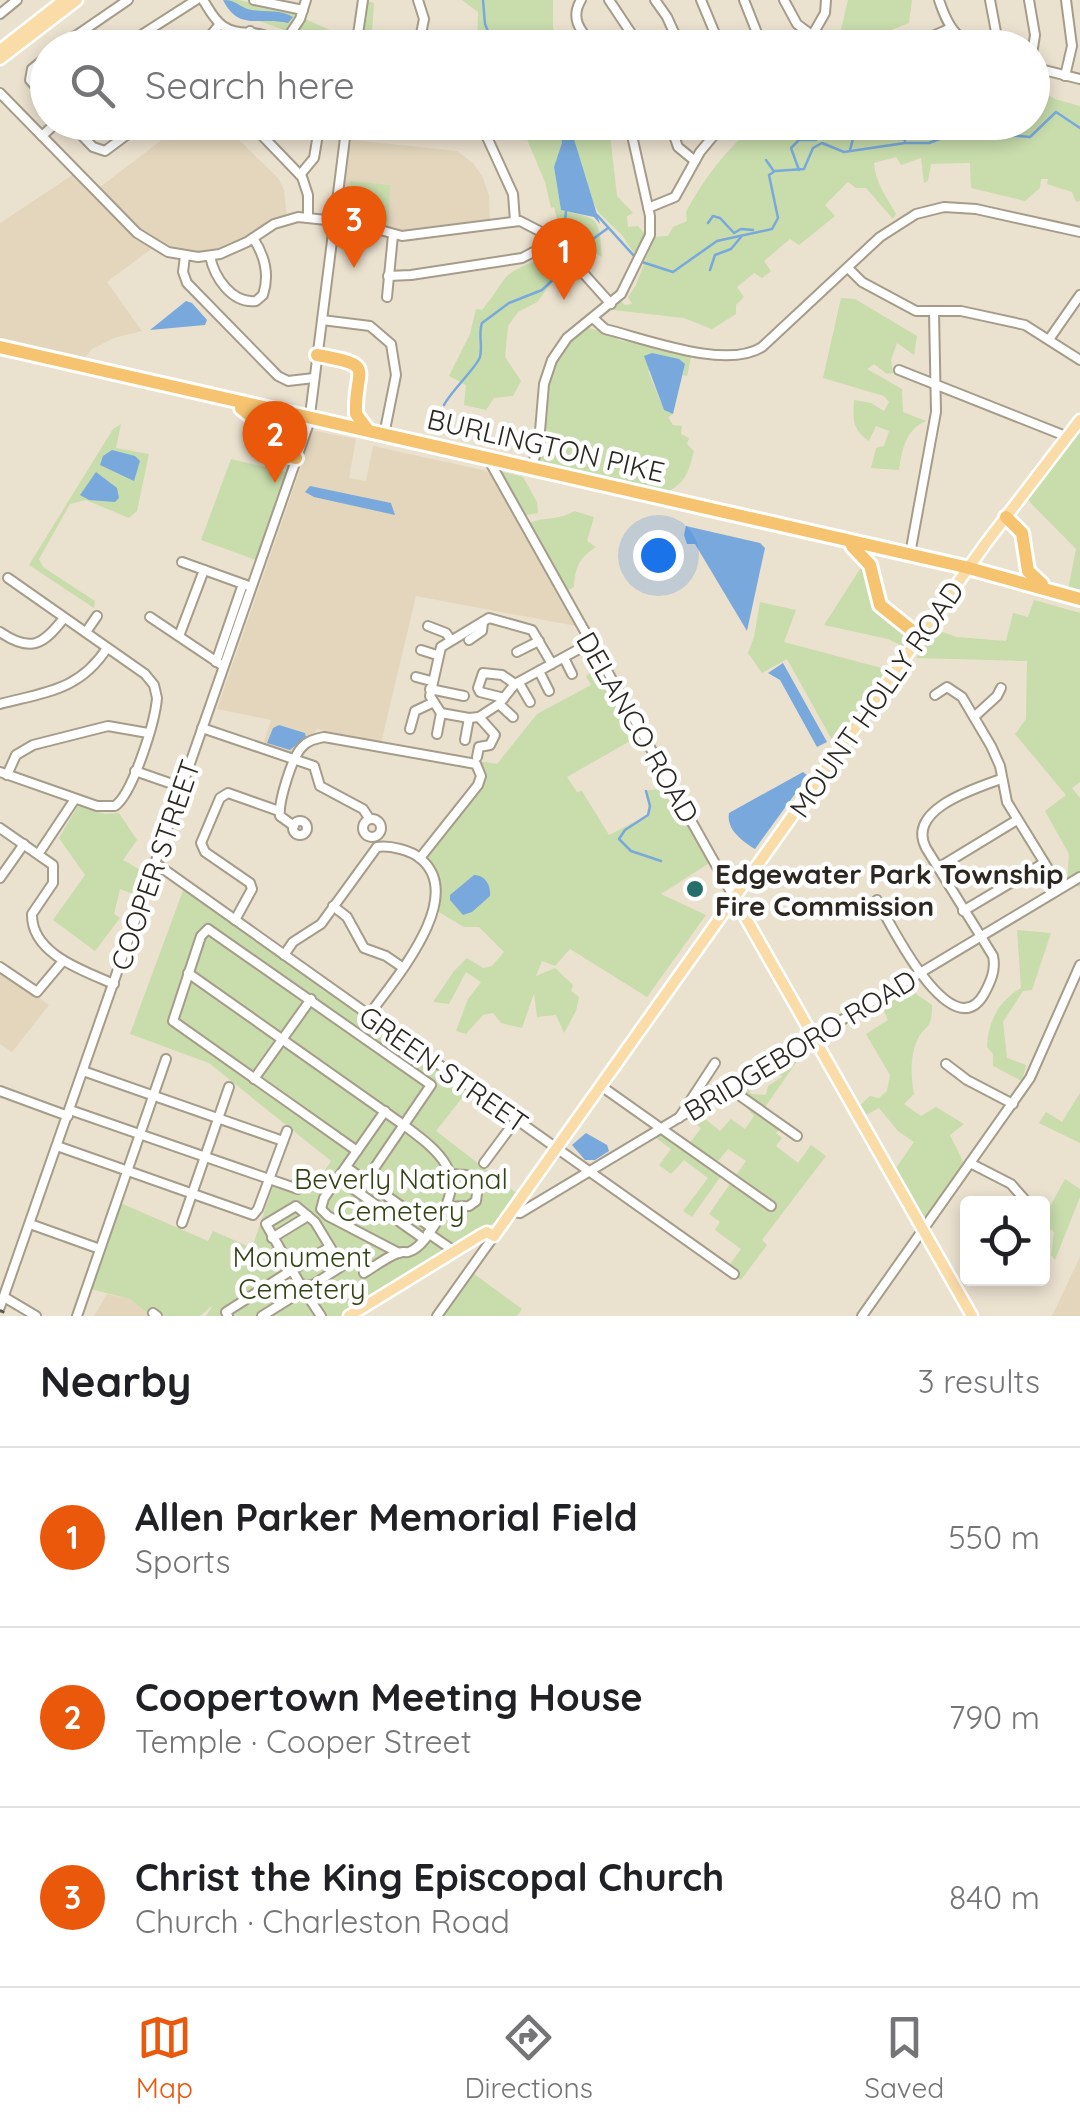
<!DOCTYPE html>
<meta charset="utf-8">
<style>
body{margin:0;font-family:Quicksand,sans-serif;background:#f6f6f6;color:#202124}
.controls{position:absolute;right:30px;bottom:30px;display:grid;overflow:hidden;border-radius:10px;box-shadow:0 5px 15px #0003}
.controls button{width:90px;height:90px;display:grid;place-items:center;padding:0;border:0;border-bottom:2px solid #e0e0e0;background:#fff;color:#202124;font:50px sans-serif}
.you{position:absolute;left:658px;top:555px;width:35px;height:35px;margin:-25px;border:8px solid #fff;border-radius:50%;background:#1a73e8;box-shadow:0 0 0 15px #1a73e833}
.badge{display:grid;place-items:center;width:65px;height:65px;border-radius:50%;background:#ea580c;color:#fff;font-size:32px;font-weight:700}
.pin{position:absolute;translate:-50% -82px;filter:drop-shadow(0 2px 5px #0008)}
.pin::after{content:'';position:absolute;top:52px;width:35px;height:30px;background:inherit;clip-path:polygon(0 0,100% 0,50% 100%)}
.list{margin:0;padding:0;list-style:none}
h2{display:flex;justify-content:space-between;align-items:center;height:130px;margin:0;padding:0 40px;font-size:42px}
h2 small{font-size:32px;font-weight:400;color:#757577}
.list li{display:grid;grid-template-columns:65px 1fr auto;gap:30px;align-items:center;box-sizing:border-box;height:180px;padding:0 40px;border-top:2px solid #e0e0e0}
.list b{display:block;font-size:38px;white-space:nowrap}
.list p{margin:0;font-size:32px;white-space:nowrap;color:#757577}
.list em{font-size:32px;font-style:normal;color:#757577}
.icon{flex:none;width:55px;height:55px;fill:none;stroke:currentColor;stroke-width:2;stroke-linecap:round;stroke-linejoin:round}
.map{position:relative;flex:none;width:1080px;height:1316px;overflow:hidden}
.search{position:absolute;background:#fff;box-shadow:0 5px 15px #0003;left:30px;right:30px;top:30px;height:110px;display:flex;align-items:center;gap:25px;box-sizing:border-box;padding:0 35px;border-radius:55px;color:#757577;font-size:38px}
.sheet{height:670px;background:#fff}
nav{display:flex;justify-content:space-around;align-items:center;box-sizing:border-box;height:140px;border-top:2px solid #e0e0e0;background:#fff;font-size:28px;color:#757577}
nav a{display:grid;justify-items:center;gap:5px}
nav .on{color:#ea580c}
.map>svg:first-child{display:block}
.built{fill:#e3d6bd}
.green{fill:#c8dcac}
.water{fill:#79a9dc}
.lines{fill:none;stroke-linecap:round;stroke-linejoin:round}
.stream{stroke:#79a9dc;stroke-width:2.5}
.minor-casing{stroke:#a59c8a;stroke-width:12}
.major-casing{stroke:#fff;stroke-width:15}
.highway-casing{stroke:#fff;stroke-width:18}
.minor{stroke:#fff;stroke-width:8}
.major{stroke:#fadca9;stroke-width:10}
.highway{stroke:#f6c470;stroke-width:12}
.rail{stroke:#5c564c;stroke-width:2.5;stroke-dasharray:5 10;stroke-linecap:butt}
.poi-dot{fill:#246f6c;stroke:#fff;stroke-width:4}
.labels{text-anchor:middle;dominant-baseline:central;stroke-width:9;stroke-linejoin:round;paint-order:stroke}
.street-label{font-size:28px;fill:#2c2821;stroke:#fff}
.poi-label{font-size:28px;font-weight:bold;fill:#2c2821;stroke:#fff;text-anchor:start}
.park-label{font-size:28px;fill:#344416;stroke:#fff}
</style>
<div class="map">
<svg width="1080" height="1316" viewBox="0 0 1080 1316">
<rect width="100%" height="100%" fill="#ebe1cf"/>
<g class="built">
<polygon points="221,122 278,178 284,190 287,219 247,242 198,257 154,247 107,282 142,331 114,338 92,349 79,365 0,347 0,223 77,172 96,190 184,123"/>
<polygon points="345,139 457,151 473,163 482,176 489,195 490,223 402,236 335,221"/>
<polygon points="310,430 356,439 349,478 366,481 373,446 487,471 501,491 576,626 416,596 381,743 317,729 295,759 262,747 271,720 217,709 301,467"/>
<polygon points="0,970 49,1005 12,1052 0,1044"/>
<polygon points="1080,1257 1080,1316 1052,1316"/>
<polygon points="107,1294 130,1299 151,1316 94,1316"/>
</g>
<g class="green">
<path d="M224 0H239L292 13 363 45 366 1 374 3 371 47H312C283 21 247 26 224 0Z"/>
<polygon points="462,0 553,0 553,28 564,47 477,47 478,12"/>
<polygon points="848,0 912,0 909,23 881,34 877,47 837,47"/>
<path d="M1033 86 1055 99 1080 106V201L1076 202 1072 192 1047 184 1048 179H1041L1040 188 1025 201 971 188 970 163 931 164 928 181 924 183 921 158 901 165 896 157 874 163C875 182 887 198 896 214L893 219 866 188H856L848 182 825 205 835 216 799 245 790 239 764 261 771 271 762 278 754 273 737 287 744 297 736 305V314L712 329 684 318 613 310 621 301 625 305 632 304 628 297 636 285 654 237 668 236 673 227 687 221 686 212C704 178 728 146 759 123L1032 122Z"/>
<path d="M520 123H559L563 143 554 167 561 210C600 219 599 217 602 257 580 244 558 233 554 207L551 208 545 182Z"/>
<polygon points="569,123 605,123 610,135 617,196 633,213 627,216 628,227 638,226 646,235 635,255 622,235 599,213 587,191"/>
<polygon points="350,181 390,185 388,226 347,212"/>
<path d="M535 261 568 262 537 302 518 312 508 326 505 357 521 381 513 396 494 398 486 410 464 405 466 385 449 376 470 334 476 309 482 310C507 281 497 276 535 261Z"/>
<path d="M841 298 855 299 917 336 914 355 897 343 891 360 893 373 887 374 874 364 867 369 902 389 903 412 926 421C905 430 902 450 899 470L871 468 876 448 884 446 889 431 876 426 869 441C852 429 853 420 854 400L871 403 884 411 889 402 884 396 823 378Z"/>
<path d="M589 328 618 336V340L688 353 691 357 687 376 683 375 685 364 648 371 664 410 673 414 668 417 673 425 682 426 681 434 689 438 687 444 694 451C688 473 686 483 665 493L541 466 537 460C543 411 541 355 589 328Z"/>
<polygon points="121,424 116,448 149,454 137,511 129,518 86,500 70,504 39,559 43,567 95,601 94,608 29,565 113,429"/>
<polygon points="1080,432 1080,594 1068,590 1076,549 1028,500"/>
<polygon points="231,459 286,472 256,560 201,540"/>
<polygon points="499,471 523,477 537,502 538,513 522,516"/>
<path d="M574 511 594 517 587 541 596 547C579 558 575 567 574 587L566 591 529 523C545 516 560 521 574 511Z"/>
<polygon points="864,563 869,573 874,609 907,634 911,641 905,647 888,639 824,625"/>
<polygon points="1034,600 1080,613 1080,782 1072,788 1080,798 1080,887 1067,883 1069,854 1045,811 1066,795 1015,734 1026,719 1027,661 916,658 936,630 957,637 1006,641 1013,613 1028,617"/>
<polygon points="760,602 796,610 784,642 889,670 836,747 787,659 762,673 748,653 754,637"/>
<polygon points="585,647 603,677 606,676 637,737 567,777 577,792 582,791 609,835 648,815 650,806 646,791 670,787 711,862 661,894 706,915 647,997 570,949 555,966 542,961 536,976 555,968 573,985 571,991 579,997 576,1011 564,1033 556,1015 537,1017 534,993 522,1028 501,1023 493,1013 483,1015 466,1034 456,1031 468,999 481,982 466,972 449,1004 433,1002 454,971 467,958 483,968 492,966 504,952 479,927 464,927 437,911 437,892 422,858 482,782 479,761 497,764 537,714 591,685 586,676 594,670 582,649"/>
<polygon points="78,806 105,814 119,813 137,840 123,860 144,872 136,895 120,889 114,914 120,918 95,951 53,920 85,875 59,838"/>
<polygon points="184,888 469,1089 436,1131 519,1195 502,1218 345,1316 206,1316 213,1305 200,1316 151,1316 130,1299 87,1288 118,1202 208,1241 213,1231 252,1248 273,1186 310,1194 331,1161 209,1063 130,1034"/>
<path d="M1017 930 1051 933 1032 990 1023 991 1003 1022 1007 1058 1026 1065 1022 1081 993 1066V1054L987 1047C988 1021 999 1001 1021 988Z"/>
<path d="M912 982 916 994 932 1005C932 1033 924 1023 916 1043 910 1057 911 1080 914 1094L904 1104 921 1116 936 1107 964 1124 950 1135 965 1166 929 1217 918 1214 894 1171 914 1142 898 1131 879 1108 864 1116 857 1108 870 1096 879 1098 887 1091 890 1075 866 1034 888 1020 880 1002Z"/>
<polygon points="807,1047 763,1110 783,1125 776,1133 782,1138 776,1146 798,1163 811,1145 826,1156 762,1240 767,1245 741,1280 726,1270 741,1249 715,1230 720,1222 709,1214 746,1161 728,1149 714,1166 723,1173 692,1217 683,1211 708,1178 684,1160 671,1174 659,1165 671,1149 651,1134 659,1128 687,1147 701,1128 683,1114 693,1109 720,1131 731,1119 745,1129 754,1116 729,1087 743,1078 751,1094 766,1095 768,1086 782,1077 774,1064"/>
<polygon points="1080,1093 1080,1143 1039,1123 1046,1112 1062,1122"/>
<polygon points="1065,1179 1080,1189 1080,1197 1055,1260 1051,1255 1054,1232 1043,1223 1043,1219"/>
<polygon points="470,1271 522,1309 517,1316 438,1316"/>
</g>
<g class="water">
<path d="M223 0C234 0 235 3 245 8 260 14 278 8 293 17L288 23C260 16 239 32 223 0Z"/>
<polygon points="559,123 569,123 600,224 594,217 561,210 554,167 562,143"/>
<polygon points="186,301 192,303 207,320 205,325 150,330"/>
<polygon points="652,353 679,359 685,364 673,414 664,410 644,356"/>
<polygon points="112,450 135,456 140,461 134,481 100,465 103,456"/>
<polygon points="96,472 117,488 119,498 115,502 89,500 80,495"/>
<polygon points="310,486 391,503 395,515 314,497 305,492"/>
<polygon points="686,526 760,543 765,548 747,631 695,544 687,544 684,535"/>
<polygon points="783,663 827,742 817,747 780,680 768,673"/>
<polygon points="279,725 305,733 306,737 290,750 267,743 273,728"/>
<path d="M803 772 808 776 755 849C742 841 726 829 729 813Z"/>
<path d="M474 875C485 875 491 885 490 896L472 912 463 915 450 900V895Z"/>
<polygon points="586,1133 607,1145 609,1151 595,1160 585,1160 572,1145"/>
</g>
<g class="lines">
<g class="stream">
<polyline points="483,0 485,24 495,48"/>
<polyline points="807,122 818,132 813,135 815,139"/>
<polyline points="836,122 840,125 844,122"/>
<polyline points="847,122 843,131 854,135 850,150"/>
<polyline points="890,122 890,128 897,127 905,141"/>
<polyline points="930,122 935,126 938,138"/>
<polyline points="766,160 773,170"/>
<polyline points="799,170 791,148 799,140 816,140"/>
<polyline points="597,215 635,257"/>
<polyline points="708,223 713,216 720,218 734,233 741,229 753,230"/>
<polyline points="557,228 565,220 566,212"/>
<polyline points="578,258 589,242 608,228"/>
<polyline points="642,262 673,272 717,241 772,229 778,218 769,175 775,171 804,169 813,148 822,143 844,152 905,143 929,143 945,137 987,133 1030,137 1056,112 1080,128"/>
<polyline points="710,270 715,255 731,249 741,237"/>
<path d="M444 405C451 391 477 367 480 357 483 346 478 334 482 323L509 303 542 290 566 267"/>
<polyline points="646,791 650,806 648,815 625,830 619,839 631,851 661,861"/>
</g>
<defs>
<g id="minor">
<path d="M203 0C209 9 214 20 223 26 244 40 258 23 283 48"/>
<polyline points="254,0 303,10"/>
<path d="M581 0C569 20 582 32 595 48"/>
<polyline points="609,0 641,48"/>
<polyline points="655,0 667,17 681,48"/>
<polyline points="701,0 721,48"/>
<polyline points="744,0 763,48"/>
<polyline points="784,0 797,24 813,36"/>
<path d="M939 0C950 33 960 47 997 42"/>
<polyline points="990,0 999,48"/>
<polyline points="1029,0 1035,35 1032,54"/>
<polyline points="0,14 17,0"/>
<polyline points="393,42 412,42 421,34 424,19 418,0"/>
<polyline points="282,46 300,19 306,0"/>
<polyline points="908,47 951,28"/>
<polyline points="58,48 128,0"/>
<polyline points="121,48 196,0"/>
<polyline points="193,48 210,36 220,24"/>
<polyline points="249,48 250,31"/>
<polyline points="356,48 363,0"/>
<polyline points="805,48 825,13 826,0"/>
<polyline points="48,56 32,69 30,80 48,101"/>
<polyline points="1032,67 1080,79"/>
<polyline points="1065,76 1072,46 1066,0"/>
<polyline points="0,93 137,233 168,252 198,257 220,254 247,242 274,224 298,217 355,223 402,236 520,221 551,237 611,304"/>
<polyline points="69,122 93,147 105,151 144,122"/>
<polyline points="249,122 302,177 308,195 308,217"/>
<polyline points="391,122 465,128 486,135 513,194 515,221"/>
<polyline points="669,122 678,147 695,161"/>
<polyline points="42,136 57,122"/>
<polyline points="300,175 314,158 320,122"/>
<polyline points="648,208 675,197 700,152 725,122"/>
<polyline points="185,256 183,272 187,283 278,376 288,381 314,378"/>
<path d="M210 256C214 277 232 304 256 301L263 295C270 274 265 256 253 238"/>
<polyline points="848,268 862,282 916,311 961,311 1025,325 1080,360"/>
<polyline points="388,276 411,275 522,258 539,249 551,237"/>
<polyline points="387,297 393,235"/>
<path d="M593 318 605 329C646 339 726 370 762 347L880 237 916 214 944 207 976 209 1080 232"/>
<polyline points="322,320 370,326 391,344 396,375 384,435"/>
<polyline points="1050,338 1080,295"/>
<polyline points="899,370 1068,437"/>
<polyline points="491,464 735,899"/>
<polyline points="532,470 540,431 544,384 552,360 567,338 621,294 650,235 650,216 629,122"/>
<polyline points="910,554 936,412 934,312"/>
<polyline points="182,562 246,585"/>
<polyline points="150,617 223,666"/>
<polyline points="428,626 446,633 451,640"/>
<path d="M0 632C31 653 43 645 64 618"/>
<polyline points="86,632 97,616"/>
<polyline points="179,636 204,570"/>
<polyline points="469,640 482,631 483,622"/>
<polyline points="421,650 437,655"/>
<polyline points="517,652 539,641"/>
<polyline points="564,658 572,674"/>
<polyline points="216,662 243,584"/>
<polyline points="552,664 532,630 489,618 441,647 430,696 441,713 469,718 479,717 499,704 515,684 590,643"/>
<polyline points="539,671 549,691"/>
<polyline points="416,677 431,681"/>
<polyline points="519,683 530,702"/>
<polyline points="430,689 464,696"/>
<polyline points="935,695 947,687 962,697 991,746 1000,766 1007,802 1060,888"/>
<polyline points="504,698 480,692 478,688 483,673 502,675 515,684"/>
<path d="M0 704C46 692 80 690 107 648"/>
<polyline points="499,704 513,717"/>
<polyline points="974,717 997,696 1001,688"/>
<polyline points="202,728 314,766 320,786 363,809 369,818"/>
<polyline points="410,729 415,711 432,703"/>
<polyline points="437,734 441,713"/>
<polyline points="465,740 469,718"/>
<polyline points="477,757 479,747 490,745 495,735 479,717"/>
<polyline points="135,771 181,787"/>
<path d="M0 772 97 806H115C133 793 155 722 157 698L154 685 145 674 8 578"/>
<polyline points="7,775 16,755 33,745 108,726 148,733"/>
<circle cx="372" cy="828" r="9"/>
<circle cx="300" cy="828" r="7"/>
<path d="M294 826 280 816C278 803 292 757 302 747 308 740 316 739 324 737L476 764 481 776 478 785 420 858"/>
<path d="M0 828 53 865V883L32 914C31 954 84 971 114 984"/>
<polyline points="39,853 75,799"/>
<polyline points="155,863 734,1274"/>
<polyline points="938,868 1017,820"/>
<polyline points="0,878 24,844"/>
<path d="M877 900C889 922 952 1050 984 994 991 981 996 970 993 956L926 848C906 810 973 789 1001 779"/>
<polyline points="333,906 347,917 364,948 386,956 402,967"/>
<polyline points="963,911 1044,863"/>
<polyline points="235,920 252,889 250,883 205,852 201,843 220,798 228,793 279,811"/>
<path d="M284 955 293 942 321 924 377 847C389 845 411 850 421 859 467 898 393 981 369 1015"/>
<polyline points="0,967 37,992 63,961"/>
<path d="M188 973 405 1126C440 1152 469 1174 438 1220 431 1230 424 1244 413 1250 403 1255 409 1250 398 1253 387 1257 375 1266 364 1273"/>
<polyline points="946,1064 967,1080 1013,1104"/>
<polyline points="83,1071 283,1141"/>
<polyline points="254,1079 311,999"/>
<polyline points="601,1086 771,1206"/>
<polyline points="729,1088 797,1136"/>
<polyline points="0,1091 68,1116"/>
<polyline points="70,1110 298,1189 300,1187"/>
<polyline points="385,1111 324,1198 321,1209 328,1216 399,1253"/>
<polyline points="679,1118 715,1063"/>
<polyline points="57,1146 253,1215 258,1209 287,1131"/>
<polyline points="357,1151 173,1021 201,936 208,929 431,1085 358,1192"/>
<polyline points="484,1163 516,1120"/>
<polyline points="970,1163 1011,1184 1025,1200"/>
<polyline points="346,1167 432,1228"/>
<polyline points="338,1178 424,1239"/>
<polyline points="446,1207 469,1206 476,1201 478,1186 466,1175 450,1174"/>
<polyline points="511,1212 520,1213 1080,877"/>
<polyline points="182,1223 229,1087"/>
<polyline points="30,1224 100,1249"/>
<polyline points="428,1233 454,1251"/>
<polyline points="272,1238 308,1216"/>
<polyline points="311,1286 342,1266 341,1265 315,1222 296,1206 266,1224 292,1270 330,1247"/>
<polyline points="4,1297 36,1316"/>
<polyline points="309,1298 321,1316"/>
<polyline points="0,1307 309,423 347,122"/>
<polyline points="153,1313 157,1316"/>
<polyline points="77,1316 166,1059"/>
<polyline points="228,1316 226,1312 292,1270 300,1284 299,1293 309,1298 311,1286 300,1284"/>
<polyline points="262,1316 299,1293"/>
<polyline points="437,1316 494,1236"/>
<polyline points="862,1316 1030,1078 1080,965"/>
</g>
<g id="major">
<polyline points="0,50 64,0"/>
<polyline points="0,59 77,0"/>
<polyline points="735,899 972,1316"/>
<polyline points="349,1316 481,1235 487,1232 494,1236 986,543 1080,420"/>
</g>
<g id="highway">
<polyline points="0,347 965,567 1080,599"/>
<path d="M317 355C379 366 354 367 356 414L367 429"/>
<polyline points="241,408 258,422 268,448 296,458"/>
<polyline points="1006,517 1022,533 1028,571 1042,584"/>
<polyline points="852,546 870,565 880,605 920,637"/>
</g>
</defs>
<use href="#minor" class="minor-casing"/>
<use href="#major" class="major-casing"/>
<use href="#highway" class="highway-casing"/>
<use href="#minor" class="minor"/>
<use href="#major" class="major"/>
<use href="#highway" class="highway"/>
<polyline class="rail" points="0,1310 10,1316"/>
</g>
<circle class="poi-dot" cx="695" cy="889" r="10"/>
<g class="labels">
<g class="street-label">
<text transform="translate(546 445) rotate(13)">BURLINGTON PIKE</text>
<text transform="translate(876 699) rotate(-55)">MOUNT HOLLY ROAD</text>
<text transform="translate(638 727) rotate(60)">DELANCO ROAD</text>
<text transform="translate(155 865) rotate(-71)">COOPER STREET</text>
<text transform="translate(800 1045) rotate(-31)">BRIDGEBORO ROAD</text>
<text transform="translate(444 1069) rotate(35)">GREEN STREET</text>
</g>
<g class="poi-label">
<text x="715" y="873">Edgewater Park Township<tspan x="715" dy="32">Fire Commission</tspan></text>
</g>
<g class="park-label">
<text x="401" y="1178">Beverly National<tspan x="401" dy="32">Cemetery</tspan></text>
<text x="302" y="1256">Monument<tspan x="302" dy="32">Cemetery</tspan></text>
</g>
</g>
</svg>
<div class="controls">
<button><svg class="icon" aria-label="locate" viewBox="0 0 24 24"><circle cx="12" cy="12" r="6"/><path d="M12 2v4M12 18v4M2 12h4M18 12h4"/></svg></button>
</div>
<div class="you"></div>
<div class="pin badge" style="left:564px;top:300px">1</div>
<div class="pin badge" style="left:275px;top:483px">2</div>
<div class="pin badge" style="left:354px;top:268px">3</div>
<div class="search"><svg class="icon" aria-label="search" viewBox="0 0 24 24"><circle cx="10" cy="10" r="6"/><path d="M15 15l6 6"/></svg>Search here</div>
</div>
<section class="sheet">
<h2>Nearby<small>3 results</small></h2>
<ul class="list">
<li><span class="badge">1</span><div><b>Allen Parker Memorial Field</b><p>Sports</p></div><em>550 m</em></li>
<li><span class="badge">2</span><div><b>Coopertown Meeting House</b><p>Temple · Cooper Street</p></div><em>790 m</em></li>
<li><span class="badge">3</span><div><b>Christ the King Episcopal Church</b><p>Church · Charleston Road</p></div><em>840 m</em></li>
</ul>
</section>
<nav>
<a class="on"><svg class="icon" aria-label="map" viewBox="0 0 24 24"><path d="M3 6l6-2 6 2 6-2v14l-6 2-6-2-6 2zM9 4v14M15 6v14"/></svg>Map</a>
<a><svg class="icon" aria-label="directions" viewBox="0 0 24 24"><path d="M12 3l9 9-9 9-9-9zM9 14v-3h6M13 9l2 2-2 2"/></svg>Directions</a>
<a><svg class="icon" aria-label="saved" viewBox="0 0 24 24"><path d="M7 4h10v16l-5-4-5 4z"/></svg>Saved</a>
</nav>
